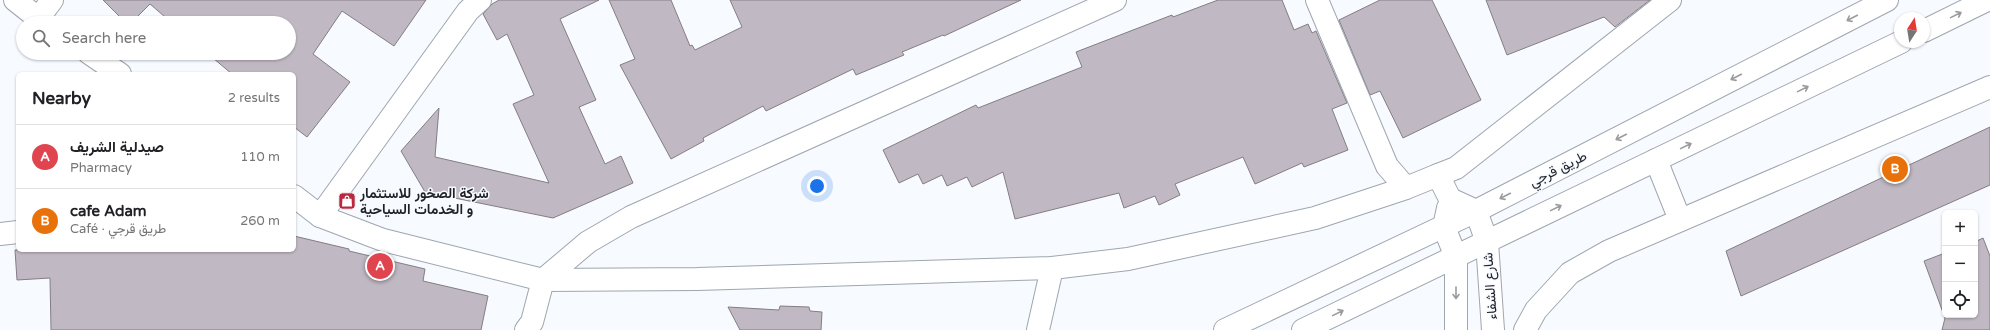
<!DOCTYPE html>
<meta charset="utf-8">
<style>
body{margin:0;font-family:"Varela Round",Vazirmatn,sans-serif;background:#f6f6f6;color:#202124}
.controls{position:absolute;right:12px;bottom:12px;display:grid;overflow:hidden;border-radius:6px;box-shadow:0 1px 3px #0004}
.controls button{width:36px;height:36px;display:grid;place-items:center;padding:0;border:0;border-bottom:1px solid #e0e0e0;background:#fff;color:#202124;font:20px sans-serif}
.compass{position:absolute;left:1894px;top:12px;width:36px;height:36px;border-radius:50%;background:#fff;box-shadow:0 1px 3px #0004;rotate:12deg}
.you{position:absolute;left:817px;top:186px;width:14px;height:14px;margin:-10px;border:3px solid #fff;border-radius:50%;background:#1a73e8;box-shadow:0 0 0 6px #1a73e833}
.badge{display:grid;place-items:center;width:26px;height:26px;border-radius:50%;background:#ba283d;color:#fff;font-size:13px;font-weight:700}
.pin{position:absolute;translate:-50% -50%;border:2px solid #fff;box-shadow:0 1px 4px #0006}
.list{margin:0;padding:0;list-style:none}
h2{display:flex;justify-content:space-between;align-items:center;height:52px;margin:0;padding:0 16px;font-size:17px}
h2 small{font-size:13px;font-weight:400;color:#757577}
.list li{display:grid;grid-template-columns:26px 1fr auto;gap:12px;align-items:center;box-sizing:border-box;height:64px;padding:0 16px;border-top:1px solid #e0e0e0}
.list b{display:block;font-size:15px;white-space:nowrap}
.list p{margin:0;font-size:13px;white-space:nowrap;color:#757577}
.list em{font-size:13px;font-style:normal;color:#757577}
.icon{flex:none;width:22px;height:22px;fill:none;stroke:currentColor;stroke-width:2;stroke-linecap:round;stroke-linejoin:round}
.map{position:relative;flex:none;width:1990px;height:330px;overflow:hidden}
.search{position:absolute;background:#fff;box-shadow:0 1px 3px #0004;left:16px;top:16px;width:280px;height:44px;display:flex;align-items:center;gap:10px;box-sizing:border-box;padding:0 14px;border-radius:22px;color:#757577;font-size:15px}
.panel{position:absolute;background:#fff;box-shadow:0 1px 3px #0004;left:16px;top:72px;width:280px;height:180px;border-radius:6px}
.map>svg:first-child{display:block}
.building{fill:#c0b8c2;stroke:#847d86}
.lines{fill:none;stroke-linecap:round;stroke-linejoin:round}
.street-casing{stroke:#9ea6af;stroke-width:24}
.secondary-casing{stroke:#9ea6af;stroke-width:24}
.highway-casing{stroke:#9ea6af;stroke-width:24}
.street{stroke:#fff;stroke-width:22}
.secondary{stroke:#fff;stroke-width:22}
.highway{stroke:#fff;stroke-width:22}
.oneway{stroke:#9a9b9d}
.labels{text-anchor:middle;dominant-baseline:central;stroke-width:3;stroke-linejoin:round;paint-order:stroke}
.street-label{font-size:14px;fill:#1e2125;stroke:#f7faff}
.poi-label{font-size:14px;font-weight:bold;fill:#1e2125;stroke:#f7faff;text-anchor:start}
</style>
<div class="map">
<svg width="1990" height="330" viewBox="0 0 1990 330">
<rect width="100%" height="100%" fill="#f7faff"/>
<g class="building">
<polygon points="103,0 426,0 394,46 342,11 313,54 350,82 307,137 294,127 294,74 232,74 207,53 289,53 289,23 172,23 150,4 131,23 126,23"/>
<polygon points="499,0 599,0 560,19 596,100 579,107 605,164 621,156 633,183 553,218 425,192 401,151 439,108 435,157 549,183 513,104 534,95 507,34 497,40 483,14 492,4"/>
<polygon points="609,0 671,0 690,46 692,45 695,50 742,27 730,0 1021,0 944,36 943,35 902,52 904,55 856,75 853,69 766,111 763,106 703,138 704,141 671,159 620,65 635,59"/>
<polygon points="1218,0 1282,0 1294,30 1308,24 1312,33 1316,31 1347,103 1332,109 1348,150 1304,167 1302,163 1255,184 1243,157 1175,184 1180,195 1159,205 1155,196 1124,208 1119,193 1015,219 1003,172 972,187 967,177 947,186 942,175 923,184 918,174 899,183 883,150 976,105 978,108 1082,67 1076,52 1172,15 1173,17"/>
<polygon points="1380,0 1432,0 1481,100 1403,138 1380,91 1370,95 1339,20"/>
<polygon points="1486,0 1650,0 1615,27 1604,17 1507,55"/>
<polygon points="1990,127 1990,185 1741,296 1726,251"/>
<polygon points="294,236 349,249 349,251 425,269 423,281 488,296 481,330 51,330 50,278 17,280 15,250 294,250"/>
<polygon points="1983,238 1990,256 1990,330 1942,330 1945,318 1924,261 1945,253 1945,315 1975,315 1975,242"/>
<polygon points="780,306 809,307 810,311 822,312 821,330 740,330 728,307 779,310"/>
</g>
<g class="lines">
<defs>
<g id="street">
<polyline points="1317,0 1387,166 1406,188"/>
<polyline points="38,19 52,0"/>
<polyline points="1656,160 1680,220"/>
<polyline points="1438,175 1456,168 1670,0"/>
<polyline points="320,216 468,11 480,0"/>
<polyline points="0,234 18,232"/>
<polyline points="1487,242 1493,330"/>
<polyline points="526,330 532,322 543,280 588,242 631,217 1115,0"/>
<polyline points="1038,330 1052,268"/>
<polyline points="1456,330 1456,257"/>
<polyline points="1525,330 1536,310 1570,273 1609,251 1990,87"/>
</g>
<g id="secondary">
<polyline points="15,0 44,23"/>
<polyline points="89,53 120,74"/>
<polyline points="294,196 320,216 383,240 543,280 697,279 1052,268 1128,259 1315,218 1406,188 1438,175 1450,199 1476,211 1487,242"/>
<polyline points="1448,208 1444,227 1456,257"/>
</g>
<g id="highway">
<polyline points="1924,31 1987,0"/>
<polyline points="1225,330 1476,211 1887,0"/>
<polyline points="1303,330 1901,42"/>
</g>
</defs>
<use href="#street" class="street-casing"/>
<use href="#secondary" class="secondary-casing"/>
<use href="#highway" class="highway-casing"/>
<use href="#street" class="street"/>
<use href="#secondary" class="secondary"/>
<use href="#highway" class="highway"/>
</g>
<defs><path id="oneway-shaft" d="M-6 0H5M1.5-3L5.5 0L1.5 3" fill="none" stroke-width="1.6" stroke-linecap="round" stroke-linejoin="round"/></defs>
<g class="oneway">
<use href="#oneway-shaft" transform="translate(1956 15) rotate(-26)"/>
<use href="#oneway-shaft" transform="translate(1852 18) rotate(153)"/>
<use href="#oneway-shaft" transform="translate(1736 77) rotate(153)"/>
<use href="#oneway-shaft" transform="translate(1803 89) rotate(-26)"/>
<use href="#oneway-shaft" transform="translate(1621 137) rotate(153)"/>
<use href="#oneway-shaft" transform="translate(1686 146) rotate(-26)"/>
<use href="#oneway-shaft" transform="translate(1505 196) rotate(153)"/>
<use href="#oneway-shaft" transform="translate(1556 208) rotate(-26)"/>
<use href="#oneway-shaft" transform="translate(1456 293) rotate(90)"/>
<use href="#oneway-shaft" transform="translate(1338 313) rotate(-26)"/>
</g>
<defs>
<symbol id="shop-square" viewBox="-11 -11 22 22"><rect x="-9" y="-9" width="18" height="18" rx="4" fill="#ba283d" stroke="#f7faff"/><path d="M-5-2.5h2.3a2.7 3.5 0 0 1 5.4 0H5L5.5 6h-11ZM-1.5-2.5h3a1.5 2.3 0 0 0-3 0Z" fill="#fff"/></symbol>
</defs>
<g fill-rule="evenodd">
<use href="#shop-square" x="337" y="191" width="20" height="20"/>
</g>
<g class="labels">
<g class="street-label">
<text transform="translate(1558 169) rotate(-27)">طريق قرجي</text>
<text transform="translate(1490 286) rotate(-94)">شارع الشفاء</text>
</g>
<g class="poi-label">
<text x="360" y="193">شركة الصخور للاستثمار<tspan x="360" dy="16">و الخدمات السياحية</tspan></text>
</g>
</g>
</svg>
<div class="controls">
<button>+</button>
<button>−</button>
<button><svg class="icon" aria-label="locate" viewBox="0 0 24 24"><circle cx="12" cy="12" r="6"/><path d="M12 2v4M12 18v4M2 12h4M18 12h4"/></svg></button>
</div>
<svg class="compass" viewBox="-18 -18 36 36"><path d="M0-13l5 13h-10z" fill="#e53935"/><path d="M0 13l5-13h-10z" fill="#757577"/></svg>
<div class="you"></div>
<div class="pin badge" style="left:380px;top:266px;background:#e0444e">A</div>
<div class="pin badge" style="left:1895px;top:169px;background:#e8710a">B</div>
<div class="search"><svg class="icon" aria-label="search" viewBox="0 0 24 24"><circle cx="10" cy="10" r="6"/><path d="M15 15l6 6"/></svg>Search here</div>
<section class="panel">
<h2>Nearby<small>2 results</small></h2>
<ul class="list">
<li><span class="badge" style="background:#e0444e">A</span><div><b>صيدلية الشريف</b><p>Pharmacy</p></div><em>110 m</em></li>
<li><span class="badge" style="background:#e8710a">B</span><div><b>cafe Adam</b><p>Café · طريق قرجي</p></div><em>260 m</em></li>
</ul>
</section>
</div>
